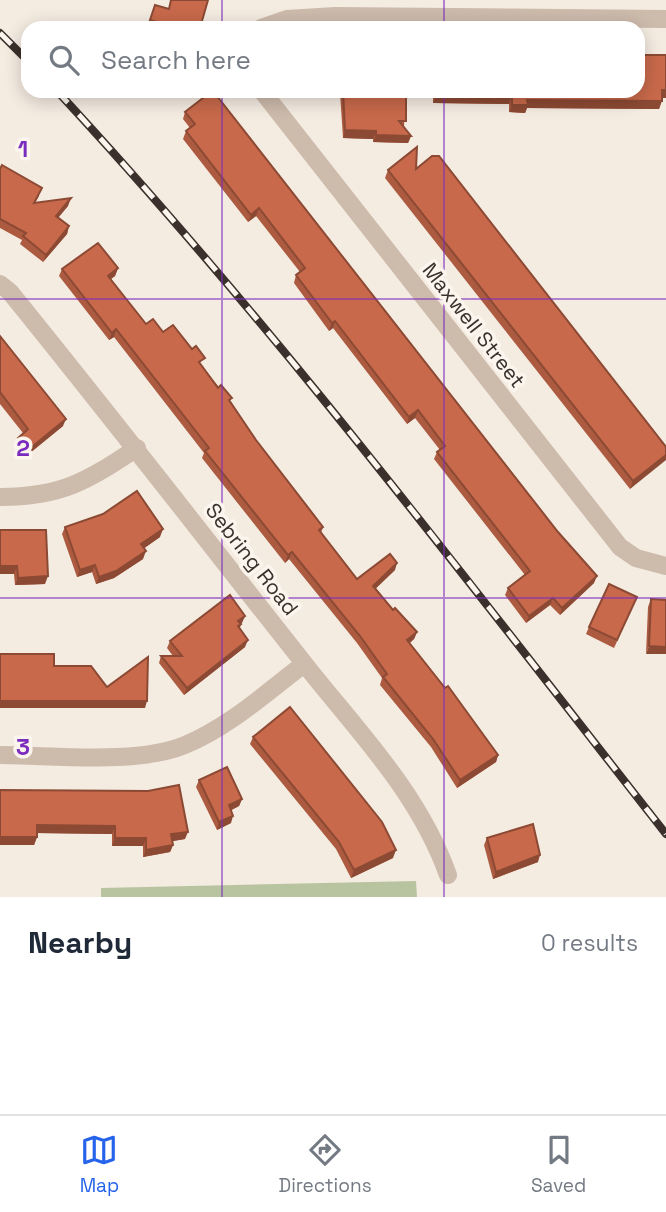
<!DOCTYPE html>
<style>
body{margin:0;font-family:"Space Grotesk",sans-serif;background:#f2f2f3;color:#1f2937}
.list{margin:0;padding:0;list-style:none}
h2{display:flex;justify-content:space-between;align-items:center;height:91px;margin:0;padding:0 28px;font-size:30px}
h2 small{font-size:23px;font-weight:400;color:#747a83}
.icon{flex:none;width:38px;height:38px;fill:none;stroke:currentColor;stroke-width:2;stroke-linecap:round;stroke-linejoin:round}
.map{position:relative;flex:none;width:666px;height:897px;overflow:hidden}
.search{position:absolute;background:#fff;box-shadow:0 4px 18px #0003;left:21px;right:21px;top:21px;height:77px;display:flex;align-items:center;gap:18px;box-sizing:border-box;padding:0 24px;border-radius:21px;color:#747a83;font-size:26px}
.sheet{height:217px;background:#fff}
nav{display:flex;justify-content:space-around;align-items:center;box-sizing:border-box;height:98px;border-top:2px solid #e0e1e3;background:#fff;font-size:19px;color:#747a83}
nav a{display:grid;justify-items:center;gap:4px}
nav .on{color:#2563eb}
.map>svg:first-child{display:block}
.green{fill:#b8c4a0}
.lines{fill:none;stroke-linecap:round;stroke-linejoin:round}
.minor{stroke:#cdbbac;stroke-width:18}
.rail-casing{stroke:#3b302b;stroke-width:8}
.rail{stroke:#fbf5ee;stroke-width:5;stroke-dasharray:16;stroke-linecap:butt}
.wall{fill:#ac5a40}
.shaded-wall{fill:#8c4a34}
.building{fill:#c8694b;stroke:#8c4a34;stroke-width:2}
.grid{fill:none;stroke:#7b2cbf;stroke-width:2;stroke-opacity:0.55}
.labels{text-anchor:middle;dominant-baseline:central;stroke-width:7;stroke-linejoin:round;paint-order:stroke}
.street-label{font-size:21px;fill:#3b302b;stroke:#fbf5ee}
.grid-label{font-size:23px;text-anchor:middle;font-weight:bold;fill:#7b2cbf;stroke:#fbf5ee;stroke-width:7;stroke-linejoin:round;paint-order:stroke}
</style>
<div class="map">
<svg width="666" height="897" viewBox="0 0 666 897">
<rect width="100%" height="100%" fill="#f4ebe1"/>
<polygon class="green" points="416,881 417,897 101,897 101,888"/>
<g class="lines">
<g class="minor">
<polyline points="261,28 287,19 335,16 666,19"/>
<polyline points="262,91 620,547 636,558 666,566"/>
<path d="M0 284 10 292C109 414 205 538 303 662 357 731 418 791 448 875"/>
<path d="M0 497C62 497 87 481 137 448"/>
<path d="M0 755C53 755 137 765 185 745 229 727 267 692 304 664"/>
</g>
<defs>
<g id="rail">
<polyline points="0,33 28,61"/>
<path d="M57 91C275 326 468 582 666 834"/>
</g>
</defs>
<use href="#rail" class="rail-casing"/>
<use href="#rail" class="rail"/>
</g>
<g class="wall">
<polygon points="155,5 168,9 206,7 200,28 150,28 147,27"/>
<polygon points="325,91 406,91 404,127 411,136 408,143 373,142 373,139 343,138 340,93 325,93"/>
<polygon points="433,91 638,91 666,98 662,98 659,109 527,108 525,113 509,112 509,104 433,103"/>
<polygon points="185,112 594,583 560,615 550,605 526,623 505,595 508,588 525,575 434,459 437,452 440,450 415,418 407,424 333,328 329,331 294,283 296,275 300,272 256,216 248,222 183,139 186,131 190,128 183,119"/>
<polygon points="0,169 39,196 35,203 68,206 58,217 69,226 67,234 43,262 20,244 22,240 0,228"/>
<polygon points="416,169 666,447 630,489 385,178 388,170"/>
<polygon points="118,268 115,276 111,279 146,324 163,332 202,366 231,402 256,440 323,527 321,533 357,579 395,570 375,589 393,610 417,632 414,639 410,643 498,755 496,762 457,788 431,747 380,685 382,678 357,643 289,559 285,563 202,458 204,453 114,337 109,340 59,276 62,269"/>
<polygon points="0,336 63,426 25,457 15,445 18,438 23,433 0,404"/>
<polygon points="65,527 160,537 144,548 143,559 114,578 96,584 92,572 77,577 62,534"/>
<polygon points="0,530 45,584 15,585 14,574 0,574"/>
<polygon points="637,597 614,648 586,634 589,627"/>
<polygon points="651,599 666,600 646,654 648,607"/>
<polygon points="245,616 239,628 245,647 184,695 159,663 161,656 173,656 167,648 170,641"/>
<polygon points="253,737 393,858 351,878 336,849 250,744"/>
<polygon points="199,780 242,799 239,806 231,810 231,823 217,830 196,787"/>
<polygon points="0,790 185,839 172,841 173,845 170,852 143,857 143,846 112,846 112,834 37,833 37,837 34,845"/>
<polygon points="487,838 538,862 493,879 484,845"/>
</g>
<g class="shaded-wall">
<polygon points="662,90 666,90 666,98 659,98"/>
<polygon points="157,91 175,91 156,96"/>
<polygon points="326,91 341,91 340,93 325,93"/>
<polygon points="436,95 512,96 509,104 433,103"/>
<polygon points="527,100 662,101 659,109 527,108 525,113 509,112 512,105"/>
<polygon points="345,130 376,131 373,139 343,138"/>
<polygon points="376,135 411,136 408,143 373,142"/>
<polygon points="71,198 68,206 54,223 56,216"/>
<polygon points="259,208 256,216 248,222 251,215"/>
<polygon points="69,226 67,234 43,262 46,255"/>
<polygon points="118,268 115,276 105,283 108,276"/>
<polygon points="335,321 333,328 329,331 332,323"/>
<polygon points="116,329 114,337 109,340 112,333"/>
<polygon points="418,410 415,418 407,424 409,417"/>
<polygon points="66,419 63,426 25,457 28,450"/>
<polygon points="666,455 666,460 630,489 633,481"/>
<polygon points="163,529 160,537 139,552 141,544"/>
<polygon points="146,551 143,559 114,578 96,584 99,577"/>
<polygon points="292,552 289,559 285,563 288,555"/>
<polygon points="397,563 395,570 370,594 373,586"/>
<polygon points="95,565 92,572 77,577 80,570"/>
<polygon points="0,566 17,566 14,574 0,574"/>
<polygon points="48,576 45,584 15,585 18,578"/>
<polygon points="597,576 594,583 560,615 562,608"/>
<polygon points="553,598 550,605 526,623 529,616"/>
<polygon points="245,616 242,623 241,625 238,632 238,621"/>
<polygon points="417,632 414,639 404,647 407,640"/>
<polygon points="248,640 245,647 184,695 187,688"/>
<polygon points="649,646 666,647 666,654 646,654"/>
<polygon points="0,701 147,701 145,708 0,708"/>
<polygon points="498,755 496,762 457,788 460,780"/>
<polygon points="242,799 239,806 226,813 229,805"/>
<polygon points="233,816 231,823 217,830 219,822"/>
<polygon points="37,825 115,826 112,834 34,833"/>
<polygon points="188,832 185,839 168,842 171,834"/>
<polygon points="0,837 37,837 34,845 0,845"/>
<polygon points="115,838 146,838 143,846 112,846"/>
<polygon points="173,845 170,852 143,857 146,850"/>
<polygon points="396,850 393,858 351,878 354,870"/>
<polygon points="540,855 538,862 493,879 496,872"/>
</g>
<g class="building">
<polygon points="171,0 208,0 200,28 178,28 150,20 155,5 169,9"/>
<polygon points="638,55 666,55 666,90 662,90 662,101 527,100 528,105 512,105 512,96 436,95 436,91 638,91"/>
<polygon points="212,91 213,91 558,532 597,576 562,608 553,598 529,616 508,588 530,571 437,452 445,446 418,410 409,417 335,321 332,323 296,275 305,268 259,208 251,215 186,131 195,124 185,112"/>
<polygon points="343,91 406,91 406,121 399,121 411,136 376,135 376,131 345,130"/>
<polygon points="417,147 416,169 432,156 439,156 666,447 666,455 633,481 388,170"/>
<polygon points="2,165 42,188 34,203 71,198 56,216 69,226 46,255 23,236 26,233 0,219 0,169"/>
<polygon points="98,243 118,268 108,276 146,324 153,319 163,332 173,325 192,349 196,346 205,358 199,362 218,388 221,385 232,398 229,400 256,440 323,527 319,530 357,579 390,554 397,563 373,586 393,610 395,608 417,632 407,640 445,688 448,686 498,755 460,780 433,739 383,677 387,674 360,636 292,552 288,555 205,451 209,448 116,329 112,333 62,269"/>
<polygon points="0,336 66,419 28,450 18,438 28,429 0,392"/>
<polygon points="137,491 163,529 141,544 146,551 116,571 99,577 95,565 80,570 65,527 103,514"/>
<polygon points="0,530 46,530 48,576 18,578 17,566 0,566"/>
<polygon points="609,584 637,597 617,640 589,627"/>
<polygon points="230,595 245,616 238,621 241,624 238,626 248,640 187,688 161,656 182,656 170,641"/>
<polygon points="651,599 666,600 666,647 649,646"/>
<polygon points="0,654 54,654 54,666 91,666 107,687 148,657 147,701 0,701"/>
<polygon points="290,707 382,822 396,850 354,870 339,842 253,737"/>
<polygon points="227,767 242,799 229,805 233,816 219,822 199,780"/>
<polygon points="179,785 188,832 171,834 173,845 146,850 146,838 115,838 115,826 37,825 37,837 0,837 0,790 148,791"/>
<polygon points="533,824 540,855 496,872 487,838"/>
</g>
<path class="grid" d="M222 0V28M444 0V28M222 91V897M444 91V897M0 299H666M0 598H666"/>
<g class="labels">
<g class="street-label">
<text transform="translate(474 325) rotate(52)">Maxwell Street</text>
<text transform="translate(252 559) rotate(52)">Sebring Road</text>
</g>
</g>
<g class="grid-label">
<text x="23" y="157">1</text>
<text x="23" y="456">2</text>
<text x="23" y="755">3</text>
</g>
</svg>
<div class="search"><svg class="icon" aria-label="search" viewBox="0 0 24 24"><circle cx="10" cy="10" r="6"/><path d="M15 15l6 6"/></svg>Search here</div>
</div>
<section class="sheet">
<h2>Nearby<small>0 results</small></h2>
<ul class="list">
</ul>
</section>
<nav>
<a class="on"><svg class="icon" aria-label="map" viewBox="0 0 24 24"><path d="M3 6l6-2 6 2 6-2v14l-6 2-6-2-6 2zM9 4v14M15 6v14"/></svg>Map</a>
<a><svg class="icon" aria-label="directions" viewBox="0 0 24 24"><path d="M12 3l9 9-9 9-9-9zM9 14v-3h6M13 9l2 2-2 2"/></svg>Directions</a>
<a><svg class="icon" aria-label="saved" viewBox="0 0 24 24"><path d="M7 4h10v16l-5-4-5 4z"/></svg>Saved</a>
</nav>
